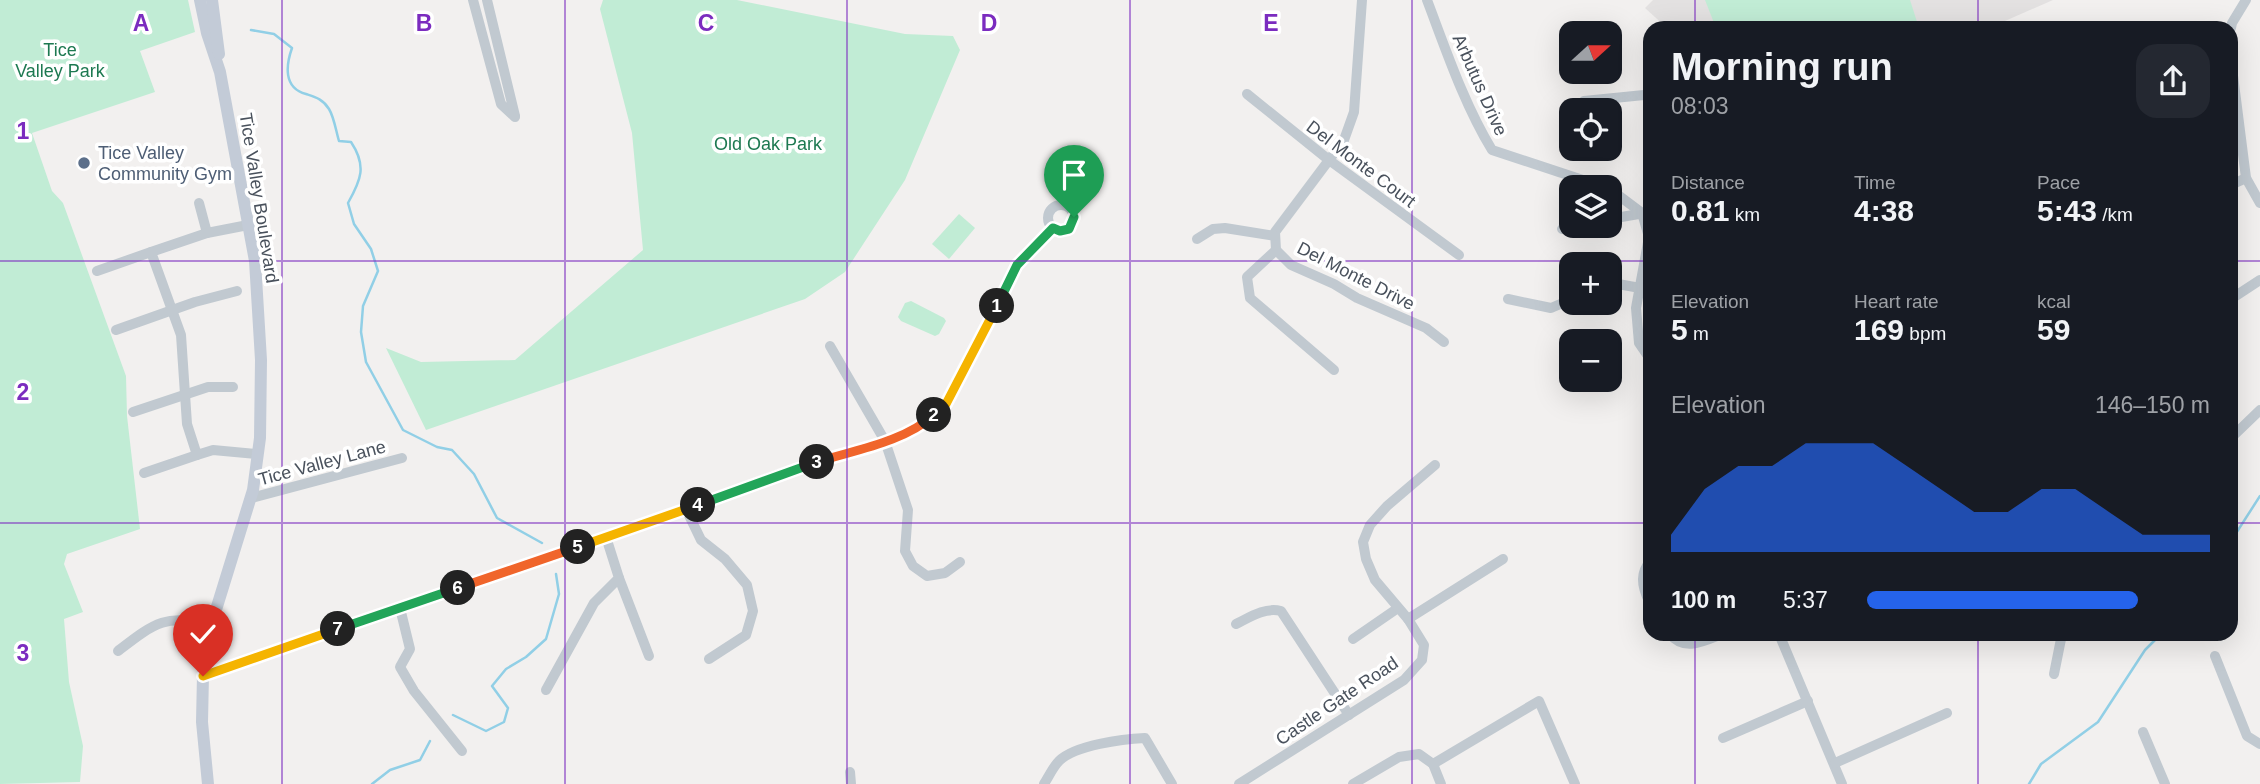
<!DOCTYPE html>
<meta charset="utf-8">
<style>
:root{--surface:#171b24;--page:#242831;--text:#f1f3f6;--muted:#9ea1a6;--accent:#2563eb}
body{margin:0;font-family:Arial,sans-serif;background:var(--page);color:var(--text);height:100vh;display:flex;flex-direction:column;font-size:26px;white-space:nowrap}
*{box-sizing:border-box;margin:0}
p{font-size:23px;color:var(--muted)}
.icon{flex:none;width:38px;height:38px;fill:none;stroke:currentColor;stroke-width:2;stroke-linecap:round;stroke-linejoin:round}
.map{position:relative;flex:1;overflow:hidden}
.details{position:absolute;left:1643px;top:21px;width:595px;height:620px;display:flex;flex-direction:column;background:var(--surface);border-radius:21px;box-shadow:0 7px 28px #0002}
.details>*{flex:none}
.needle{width:46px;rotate:69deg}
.buttons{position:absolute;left:1559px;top:21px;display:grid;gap:14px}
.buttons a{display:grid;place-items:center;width:63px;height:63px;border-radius:14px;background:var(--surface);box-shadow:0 7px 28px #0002;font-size:35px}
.pin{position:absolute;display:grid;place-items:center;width:60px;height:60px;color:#fff;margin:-72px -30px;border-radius:50% 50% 50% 0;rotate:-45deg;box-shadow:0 0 7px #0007}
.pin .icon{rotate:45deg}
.km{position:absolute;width:35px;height:35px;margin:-18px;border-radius:50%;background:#222;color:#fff;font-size:19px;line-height:35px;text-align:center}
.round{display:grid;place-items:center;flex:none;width:74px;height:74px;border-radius:21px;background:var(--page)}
.head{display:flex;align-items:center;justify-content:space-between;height:119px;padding:0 28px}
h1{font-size:38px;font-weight:700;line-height:52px}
.figures{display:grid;grid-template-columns:repeat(3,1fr);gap:10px;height:119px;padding:7px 28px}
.figures div{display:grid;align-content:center}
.figures b{font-size:30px;font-weight:700}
.figures small{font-size:19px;font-weight:400}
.figures p{font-size:19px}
.chart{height:196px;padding:14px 28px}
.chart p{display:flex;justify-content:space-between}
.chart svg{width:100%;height:126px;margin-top:7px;fill:var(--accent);opacity:.7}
ul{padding:0 28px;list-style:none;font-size:23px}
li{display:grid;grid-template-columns:112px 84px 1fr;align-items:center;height:52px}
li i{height:18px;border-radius:9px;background:var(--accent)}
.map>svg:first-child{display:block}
</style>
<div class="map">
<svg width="2260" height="784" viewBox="0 0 2260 784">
<rect width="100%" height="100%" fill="#f2f0ef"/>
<path fill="#e3e1e1" d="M1653,0H2053L1989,28H1667L1645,8Z"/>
<g fill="#c1ecd5">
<path d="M0,0H188L195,32L140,51L155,92L32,133L52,191L63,203L126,376L127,416L140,529L67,554L64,564L83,612L64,619L69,682L83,746L80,782L0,784Z"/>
<path d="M603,0H737L905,34L953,36L960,50L905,180L845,272L805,299L426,430L386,348L421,362L515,360L643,250L632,133L600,9Z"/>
<path d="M1705,0H1910L1919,28H1716Z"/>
<path d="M959,214L975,228L949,259L932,244Z"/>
<path d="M911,301L944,318L946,321L939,334L935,336L901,321L898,317L905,303Z"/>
</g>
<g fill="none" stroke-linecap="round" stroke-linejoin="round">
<g stroke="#91cfe6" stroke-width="2.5">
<path d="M251,30L274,34L292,48C286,65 283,88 306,94C315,97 323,99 329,109C334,117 336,131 339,141L351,142C367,166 361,180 348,203L354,224L371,249L378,271L363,306L361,332L366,362L403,430L437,447L452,450L474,474L497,518L542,543"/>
<path d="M2231,541L2260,496"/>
<path d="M453,715L486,731L504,722L508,708L492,686L506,669L526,657L546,639L559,594L556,574"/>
<path d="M372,784L390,770L420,760L430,741"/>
<path d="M2029,784L2041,764L2098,722L2145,650L2161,634"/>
</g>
<g stroke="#c1c9d0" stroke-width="10">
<path d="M473,0L501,104L515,117"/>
<path d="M487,0L515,116"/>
<path d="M1362,0L1354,112L1344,140L1275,232L1276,250L1291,265L1334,284L1357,298L1426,328L1444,342"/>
<path d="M1427,0C1446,50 1464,104 1492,150L1604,187"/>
<path d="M2231,28L2232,23L2246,0"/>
<path d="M2231,60L2246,178L2260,203"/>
<path d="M1247,94L1329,160L1459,255"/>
<path d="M1584,101L1644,95L1650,97"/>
<path d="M2231,185L2246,178"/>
<path d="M1610,189L1642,213L1649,237L1636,308L1639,343L1650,359"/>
<path d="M199,203L207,233"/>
<circle cx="1061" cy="218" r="13"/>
<path d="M1610,219L1650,212"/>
<path d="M248,225L207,233L151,252L181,335L187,424L197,455L213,450L257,454"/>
<path d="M1562,229L1579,226"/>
<path d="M1197,239L1213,229L1225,228L1275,236"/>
<path d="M1276,250L1247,277L1250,298L1334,370"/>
<path d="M97,271L151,252"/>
<path d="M1610,286L1618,284L1640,288"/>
<path d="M1508,299L1551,308L1572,299"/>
<path d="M2231,299L2260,280"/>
<path d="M116,330L195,302L237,291"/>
<path d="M830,346L885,441L908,510L905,551L913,566L927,576L945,573L960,562"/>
<path d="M133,412L208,387H233"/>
<path d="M2231,438L2260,410"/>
<path d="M144,473L197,455"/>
<path d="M251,498L402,458"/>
<path d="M686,509L701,540L725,559L747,585L753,611L746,635L709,659"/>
<path d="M1650,562C1639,574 1643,590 1650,603"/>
<path d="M619,578L649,656"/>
<path d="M400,608L410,649L400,667L414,691L462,751"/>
<path d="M1408,619L1503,559"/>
<path d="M1236,624C1250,617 1265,607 1281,611L1349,715"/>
<path d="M1670,634C1684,652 1704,641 1722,634"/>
<path d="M1779,634L1842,784"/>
<path d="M1353,639L1398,608"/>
<path d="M118,651C153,624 167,612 211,626"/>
<path d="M2215,656L2247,736L2260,744"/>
<path d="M2054,674L2062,634"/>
<path d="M203,675L686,509L776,475L885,441L923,425L946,404L1017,265L1053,228"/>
<path d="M546,690L594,603L619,578L606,537"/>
<path d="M2143,732L2165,784"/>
<path d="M1723,738L1808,701"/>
<path d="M1835,763L1947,713"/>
<path d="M1433,764L1441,784"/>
<path d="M850,772L851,784"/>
<path d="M1044,784C1049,776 1053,767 1059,761C1075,745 1123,739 1145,738L1172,784"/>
<path d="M1239,784L1404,680L1422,660L1424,645L1408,619L1375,580L1366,559L1363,542L1370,525L1387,506L1435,465"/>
<path d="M1353,784L1399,757L1419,754L1433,764L1539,701L1575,784"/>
</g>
<g stroke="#c3cbd7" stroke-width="12">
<path d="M200,0L207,33L220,72L255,261L261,360L260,438L253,490L211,626L203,675L202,722L208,784"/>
<path d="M212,0L219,54"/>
</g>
</g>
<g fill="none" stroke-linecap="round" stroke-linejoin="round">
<g stroke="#fff" stroke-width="14">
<path id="split-1" d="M997,306L1017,265L1053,228L1060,231L1069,229L1074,217"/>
</g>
<g stroke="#fff" stroke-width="14">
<path id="split-2" d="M934,415L946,404L997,306"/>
</g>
<g stroke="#fff" stroke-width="14">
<path id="split-3" d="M817,462C855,450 904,442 934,415"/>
</g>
<g stroke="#fff" stroke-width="14">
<path id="split-4" d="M698,505L817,462"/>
</g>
<g stroke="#fff" stroke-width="14">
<path id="split-5" d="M578,547L698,505"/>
</g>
<g stroke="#fff" stroke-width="14">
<path id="split-6" d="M458,588L578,547"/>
</g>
<g stroke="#fff" stroke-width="14">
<path id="split-7" d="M338,629L458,588"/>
</g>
<g stroke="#fff" stroke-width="14">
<path id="split-8" d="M203,676L338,629"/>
</g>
<use href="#split-1" stroke="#22a559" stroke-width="9"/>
<use href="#split-2" stroke="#f5b400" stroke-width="9"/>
<use href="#split-3" stroke="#f0652b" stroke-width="9"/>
<use href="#split-4" stroke="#22a559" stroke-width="9"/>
<use href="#split-5" stroke="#f5b400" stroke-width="9"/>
<use href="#split-6" stroke="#f0652b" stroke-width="9"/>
<use href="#split-7" stroke="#22a559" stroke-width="9"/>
<use href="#split-8" stroke="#f5b400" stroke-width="9"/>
</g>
<path fill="none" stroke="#7b2cbf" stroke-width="2" stroke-opacity="0.55" d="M282,0V784M565,0V784M847,0V784M1130,0V784M1412,0V784M1695,0V28M1978,0V28M0,261H1650M2231,261H2260M0,523H1650M2231,523H2260M1695,634V784M1978,634V784"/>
<circle fill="#5c6f8a" stroke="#fff" stroke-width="2.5" cx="84" cy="163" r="7"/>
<g text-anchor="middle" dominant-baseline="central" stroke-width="7" stroke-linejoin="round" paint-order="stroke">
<g font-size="18" fill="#1d7951" stroke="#fff">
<text x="60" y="50">Tice<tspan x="60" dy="21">Valley Park</tspan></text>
<text x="768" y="144">Old Oak Park</text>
</g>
<g font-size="18" fill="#49515c" stroke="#fff">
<text transform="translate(1480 85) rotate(66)">Arbutus Drive</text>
<text transform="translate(1361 164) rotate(37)">Del Monte Court</text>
<text transform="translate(259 198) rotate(81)">Tice Valley Boulevard</text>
<text transform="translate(1356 276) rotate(27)">Del Monte Drive</text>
<text transform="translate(322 463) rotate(-15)">Tice Valley Lane</text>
<text transform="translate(1337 701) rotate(-34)">Castle Gate Road</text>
</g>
<g font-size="18" fill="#4e5e75" stroke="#fff" text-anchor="start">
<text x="98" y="153">Tice Valley<tspan x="98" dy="21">Community Gym</tspan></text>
</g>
</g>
<g font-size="23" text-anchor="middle" font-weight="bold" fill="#7b2cbf" stroke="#fff" stroke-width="7" stroke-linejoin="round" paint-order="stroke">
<text x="141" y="31">A</text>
<text x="424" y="31">B</text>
<text x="706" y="31">C</text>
<text x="989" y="31">D</text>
<text x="1271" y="31">E</text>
<text x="23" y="139">1</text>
<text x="23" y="400">2</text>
<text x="23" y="661">3</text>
</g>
</svg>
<div class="buttons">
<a><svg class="needle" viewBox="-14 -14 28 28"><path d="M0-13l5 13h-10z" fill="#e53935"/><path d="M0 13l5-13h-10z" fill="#9ea1a6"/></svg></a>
<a><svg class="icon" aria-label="locate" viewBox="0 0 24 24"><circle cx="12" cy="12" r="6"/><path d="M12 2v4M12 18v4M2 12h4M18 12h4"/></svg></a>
<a><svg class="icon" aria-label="layers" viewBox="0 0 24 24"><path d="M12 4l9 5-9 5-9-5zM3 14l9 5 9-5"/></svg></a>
<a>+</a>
<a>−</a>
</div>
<div class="pin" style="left:1074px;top:217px;background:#1e9e55"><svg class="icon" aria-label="arrive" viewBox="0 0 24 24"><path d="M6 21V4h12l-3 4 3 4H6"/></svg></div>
<div class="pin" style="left:203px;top:676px;background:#d93025"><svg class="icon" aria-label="check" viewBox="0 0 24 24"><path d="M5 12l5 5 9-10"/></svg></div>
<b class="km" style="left:997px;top:306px">1</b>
<b class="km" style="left:934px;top:415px">2</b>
<b class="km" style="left:817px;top:462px">3</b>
<b class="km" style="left:698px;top:505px">4</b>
<b class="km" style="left:578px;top:547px">5</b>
<b class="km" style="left:458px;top:588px">6</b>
<b class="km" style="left:338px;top:629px">7</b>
<section class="details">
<div class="head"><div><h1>Morning run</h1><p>08:03</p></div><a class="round"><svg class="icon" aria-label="share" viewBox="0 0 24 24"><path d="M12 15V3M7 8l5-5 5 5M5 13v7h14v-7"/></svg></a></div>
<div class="figures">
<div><p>Distance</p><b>0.81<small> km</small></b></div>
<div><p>Time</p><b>4:38</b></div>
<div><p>Pace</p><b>5:43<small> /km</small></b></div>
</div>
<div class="figures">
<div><p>Elevation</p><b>5<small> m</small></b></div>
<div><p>Heart rate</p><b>169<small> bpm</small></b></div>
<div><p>kcal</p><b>59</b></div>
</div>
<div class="chart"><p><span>Elevation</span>146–150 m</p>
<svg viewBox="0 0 160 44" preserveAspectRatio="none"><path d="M0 44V38L10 22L20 14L30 14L40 6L50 6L60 6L70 14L80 22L90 30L100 30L110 22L120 22L130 30L140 38L150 38L160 38V44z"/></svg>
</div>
<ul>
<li><b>100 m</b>5:37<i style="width:79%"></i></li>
</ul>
</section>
</div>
